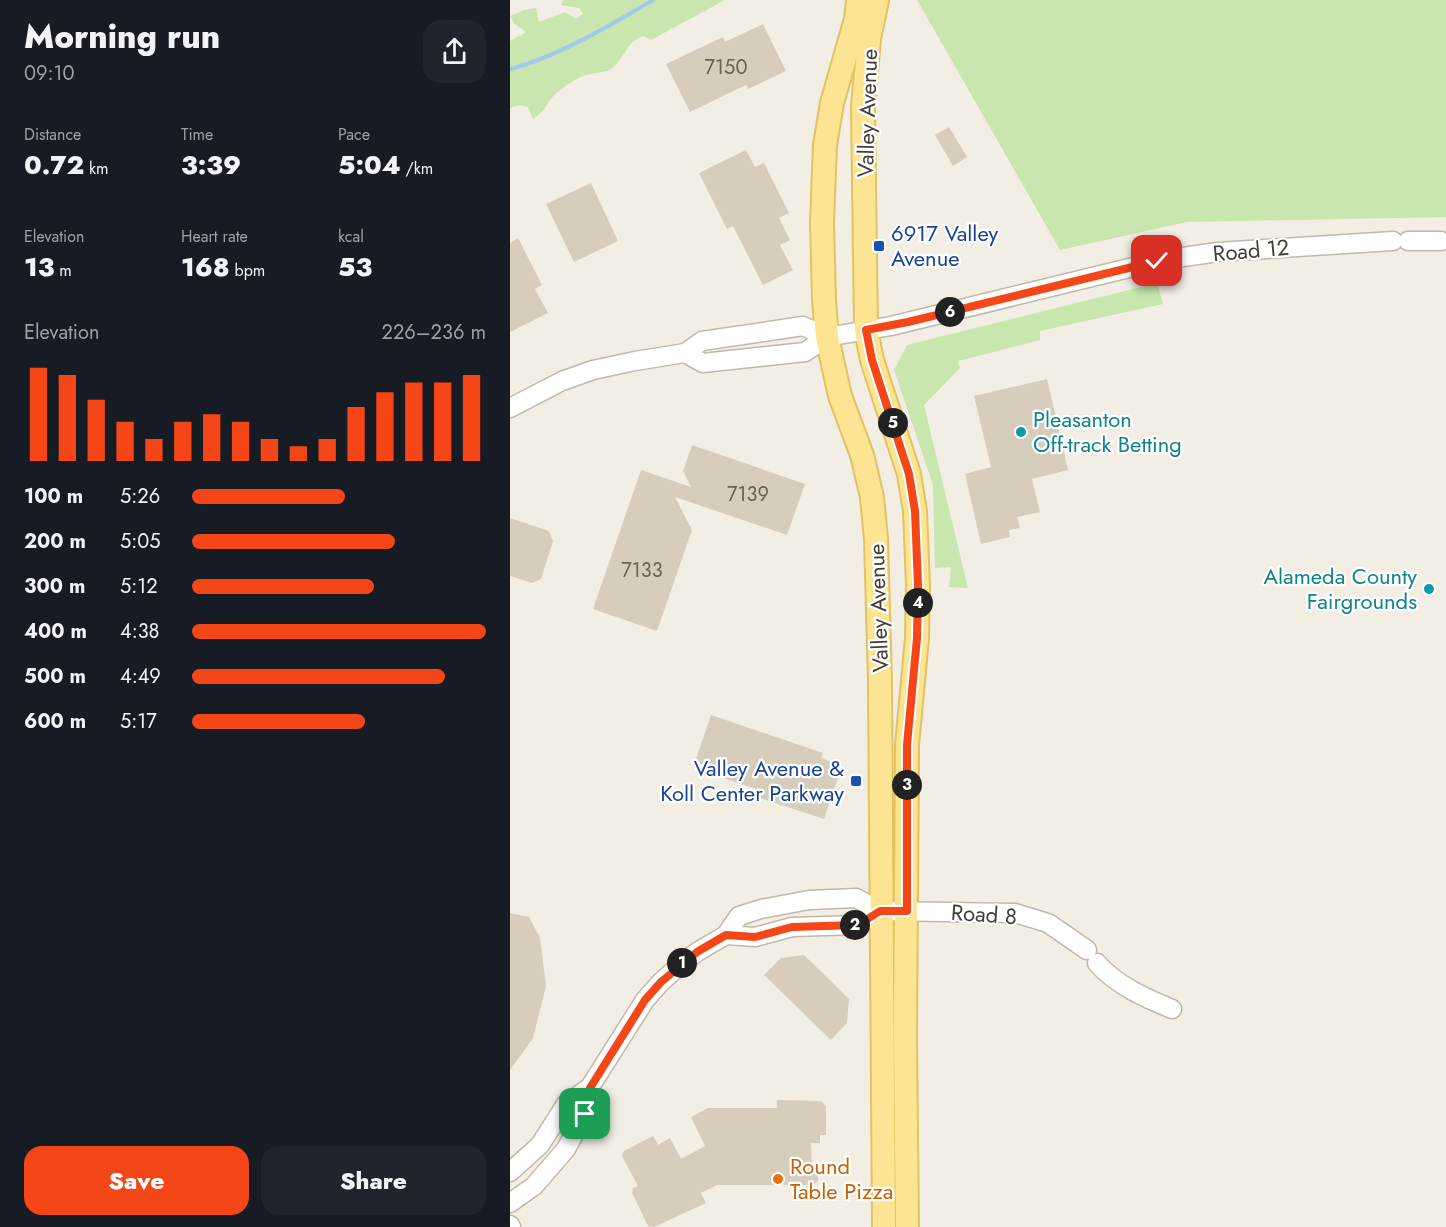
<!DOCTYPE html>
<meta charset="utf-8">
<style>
:root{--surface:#171b24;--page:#20242c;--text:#f1f3f6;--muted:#9ea1a6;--accent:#f54617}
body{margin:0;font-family:Jost,sans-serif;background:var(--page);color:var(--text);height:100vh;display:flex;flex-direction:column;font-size:22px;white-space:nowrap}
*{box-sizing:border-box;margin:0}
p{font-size:20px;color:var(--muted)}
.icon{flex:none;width:33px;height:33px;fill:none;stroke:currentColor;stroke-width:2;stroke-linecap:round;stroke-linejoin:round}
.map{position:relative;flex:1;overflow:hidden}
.details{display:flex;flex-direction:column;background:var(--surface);width:510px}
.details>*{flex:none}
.pin{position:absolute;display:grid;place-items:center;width:51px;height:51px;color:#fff;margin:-26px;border-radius:12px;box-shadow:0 3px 9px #0006}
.km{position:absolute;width:30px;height:30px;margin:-15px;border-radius:50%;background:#222;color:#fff;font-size:16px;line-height:30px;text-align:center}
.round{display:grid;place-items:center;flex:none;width:63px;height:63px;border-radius:18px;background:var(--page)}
.head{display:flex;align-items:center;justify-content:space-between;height:102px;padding:0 24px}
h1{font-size:33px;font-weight:800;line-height:45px}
.metrics{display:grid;grid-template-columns:repeat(3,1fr);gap:9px;height:102px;padding:6px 24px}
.metrics div{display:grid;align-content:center}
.metrics b{font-size:26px;font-weight:800}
.metrics small{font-size:16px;font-weight:400}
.metrics p{font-size:16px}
.chart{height:168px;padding:12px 24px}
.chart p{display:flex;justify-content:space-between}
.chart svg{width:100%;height:108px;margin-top:6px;stroke:var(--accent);stroke-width:6}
.action{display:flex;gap:12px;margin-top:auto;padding:12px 24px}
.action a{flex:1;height:69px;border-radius:18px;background:var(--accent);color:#fff;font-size:24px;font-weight:800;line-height:69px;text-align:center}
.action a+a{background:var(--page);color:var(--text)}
ul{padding:0 24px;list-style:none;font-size:20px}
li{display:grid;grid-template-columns:96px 72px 1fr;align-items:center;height:45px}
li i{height:15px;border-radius:8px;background:var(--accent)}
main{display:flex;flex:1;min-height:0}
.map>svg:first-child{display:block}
</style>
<main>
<section class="details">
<div class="head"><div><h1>Morning run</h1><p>09:10</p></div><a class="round"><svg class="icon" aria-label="share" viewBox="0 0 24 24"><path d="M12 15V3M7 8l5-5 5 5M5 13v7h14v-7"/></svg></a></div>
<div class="metrics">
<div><p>Distance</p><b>0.72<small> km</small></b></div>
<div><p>Time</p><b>3:39</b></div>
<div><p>Pace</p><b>5:04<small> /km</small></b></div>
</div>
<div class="metrics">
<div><p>Elevation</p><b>13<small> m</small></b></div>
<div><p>Heart rate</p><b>168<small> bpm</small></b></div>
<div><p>kcal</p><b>53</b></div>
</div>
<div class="chart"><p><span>Elevation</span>226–236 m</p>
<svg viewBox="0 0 160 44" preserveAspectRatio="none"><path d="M5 44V6M15 44V9M25 44V19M35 44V28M45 44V35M55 44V28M65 44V25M75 44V28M85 44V35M95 44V38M105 44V35M115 44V22M125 44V16M135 44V12M145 44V12M155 44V9"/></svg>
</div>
<ul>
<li><b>100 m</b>5:26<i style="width:52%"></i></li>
<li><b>200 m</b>5:05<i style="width:69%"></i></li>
<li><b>300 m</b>5:12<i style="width:62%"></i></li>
<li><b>400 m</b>4:38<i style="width:100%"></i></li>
<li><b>500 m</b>4:49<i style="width:86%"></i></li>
<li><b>600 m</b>5:17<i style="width:59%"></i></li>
</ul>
<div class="action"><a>Save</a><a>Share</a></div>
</section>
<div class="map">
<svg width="936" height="1227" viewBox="0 0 936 1227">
<rect width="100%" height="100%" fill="#f2eee4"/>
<g fill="#c8e6ad">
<path d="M53,0H215L141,40L133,36C116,42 115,58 102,68C95,74 77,72 67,79C58,84 47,91 41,99C33,109 35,111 23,119L18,107L9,105L0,108V41L16,32L4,23L0,16L14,10L26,8L29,22L55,12L66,19L73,14L69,8L51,5Z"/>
<path d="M407,0H936V217L677,222L550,250Z"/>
<path d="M647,283L653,304L530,331V340L448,361L450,368L414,405L458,588L439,587L441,567L425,568L423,485L384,370L397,345Z"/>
</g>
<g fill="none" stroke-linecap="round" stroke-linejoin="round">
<path stroke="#a0c9ee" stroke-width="4" d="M0,69C45,58 103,24 143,0"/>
</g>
<g fill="#d6cdbd">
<path d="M253,24L276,71L238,89L236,85L180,112L156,64L213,37L215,42Z"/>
<path d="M439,127L457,157L443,166L425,135Z"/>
<path d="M236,150L245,167L254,163L279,213L269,218L280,240L270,245L283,270L253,285L223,226L217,229L189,173Z"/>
<path d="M81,183L108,241L64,262L36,204Z"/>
<path d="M8,238L32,285L25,289L38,313L0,332V243Z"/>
<path d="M537,379L558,470L522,479L530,512L507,517L510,528L499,530L500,537L471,544L455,474L481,467L464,396Z"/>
<path d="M182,445L295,484L277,535L165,497L182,530L147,631L83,609L131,470L181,487L173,471Z"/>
<path d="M0,518L39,531L43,541L31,579L22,583L0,576Z"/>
<path d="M201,715L313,753L311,758L322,762L320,768L330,772L314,819L250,798L252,791L204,775L206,769L185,762Z"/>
<path d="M0,913L19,917L30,938L36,986L23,1038L0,1070Z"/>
<path d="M294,955L339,999L337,1023L321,1040L254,975L271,958Z"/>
<path d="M267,1100L311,1101L316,1106V1135H310V1143H301L302,1165H307L308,1181L303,1185H207L191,1193L196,1203L144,1227L138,1226L122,1193L123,1188L128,1186L112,1156L114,1151L143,1136L148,1145L160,1138L171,1159L195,1146L181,1117L198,1108H267Z"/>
</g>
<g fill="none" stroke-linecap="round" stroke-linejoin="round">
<g stroke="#c0b9aa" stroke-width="21">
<g id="minor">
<path d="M898,241H931"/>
<path d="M175,353L193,363L295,352L317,337L381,326L652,260L708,252L883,241"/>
<path d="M0,408L52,381L83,370L125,361L175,353L192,341L293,326L317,337"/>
<path d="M216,935L245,937L282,927L348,925L370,911"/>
<path d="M587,963C606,985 635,998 662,1009"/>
<path d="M0,1172L30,1145L56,1104L80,1087"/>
<path d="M0,1203L24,1186L56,1149L75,1114L80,1087L135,1000L151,982L170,965L187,952L216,935L229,916L251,909L299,900L346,898L370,911L505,913L538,923L577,950"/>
<path d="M0,1225L1,1227"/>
</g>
</g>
<g stroke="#e1c363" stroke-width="26">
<g id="major">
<path d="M348,0L346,19L322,103L315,145L312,223L314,300L317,337L330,396L352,455L362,497L366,539L370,682L374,1227"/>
<path d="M367,0L359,39L353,106L356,330L362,360L399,474L405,511L408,585L407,638L397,745L395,1038L397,1227"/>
</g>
</g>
<use href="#minor" stroke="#fff" stroke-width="18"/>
<use href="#major" stroke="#fce492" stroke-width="22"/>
</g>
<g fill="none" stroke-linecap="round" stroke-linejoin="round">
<g stroke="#fff" stroke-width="12">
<path id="route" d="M75,1114L80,1088L135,1000L151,982L187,952L216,935L245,937L282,927L348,925L370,911H397V745L407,638L408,585L405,511L399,474L362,360L356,330L398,322L647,261"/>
</g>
<use href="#route" stroke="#f54617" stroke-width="8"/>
</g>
<g fill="#1a4fb4" stroke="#fff" stroke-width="2">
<rect x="363" y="240" width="12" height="12" rx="3"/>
<rect x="340" y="775" width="12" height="12" rx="3"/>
</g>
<g fill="#0f9aa8" stroke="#fff" stroke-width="2">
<circle cx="511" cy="432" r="6"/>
<circle cx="919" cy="589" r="6"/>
</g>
<circle fill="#e8710a" stroke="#fff" stroke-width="2" cx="268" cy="1179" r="6"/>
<g text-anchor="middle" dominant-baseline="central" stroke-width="4.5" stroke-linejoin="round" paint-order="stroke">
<g font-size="20" fill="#686256">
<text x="216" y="67">7150</text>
<text x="238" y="494">7139</text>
<text x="132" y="570">7133</text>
</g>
<g font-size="22" fill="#433e34" stroke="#fff">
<text transform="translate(357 113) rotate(-88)">Valley Avenue</text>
<text transform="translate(741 250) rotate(-5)">Road 12</text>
<text transform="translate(368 608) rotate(-92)">Valley Avenue</text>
<text transform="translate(474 914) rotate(4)">Road 8</text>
</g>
<g font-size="22" fill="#164399" stroke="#fff" text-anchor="start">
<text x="381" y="233">6917 Valley<tspan x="381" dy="25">Avenue</tspan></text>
<text x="334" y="768" text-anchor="end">Valley Avenue &amp;<tspan x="334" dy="25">Koll Center Parkway</tspan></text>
</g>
<g font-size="22" fill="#0d838f" stroke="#fff" text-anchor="start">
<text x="523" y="419">Pleasanton<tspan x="523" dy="25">Off-track Betting</tspan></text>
<text x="907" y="576" text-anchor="end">Alameda County<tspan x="907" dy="25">Fairgrounds</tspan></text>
</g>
<g font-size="22" fill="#c56008" stroke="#fff" text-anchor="start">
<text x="280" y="1166">Round<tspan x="280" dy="25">Table Pizza</tspan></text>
</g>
</g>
</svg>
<div class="pin" style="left:75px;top:1114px;background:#1e9e55"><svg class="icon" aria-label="arrive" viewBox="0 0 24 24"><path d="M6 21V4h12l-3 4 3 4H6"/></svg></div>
<div class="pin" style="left:647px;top:261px;background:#d93025"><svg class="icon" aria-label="check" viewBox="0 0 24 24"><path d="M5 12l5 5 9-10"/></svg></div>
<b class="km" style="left:172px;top:963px">1</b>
<b class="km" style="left:345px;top:925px">2</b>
<b class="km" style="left:397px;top:785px">3</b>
<b class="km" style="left:408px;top:603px">4</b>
<b class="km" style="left:383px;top:423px">5</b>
<b class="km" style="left:440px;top:312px">6</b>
</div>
</main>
